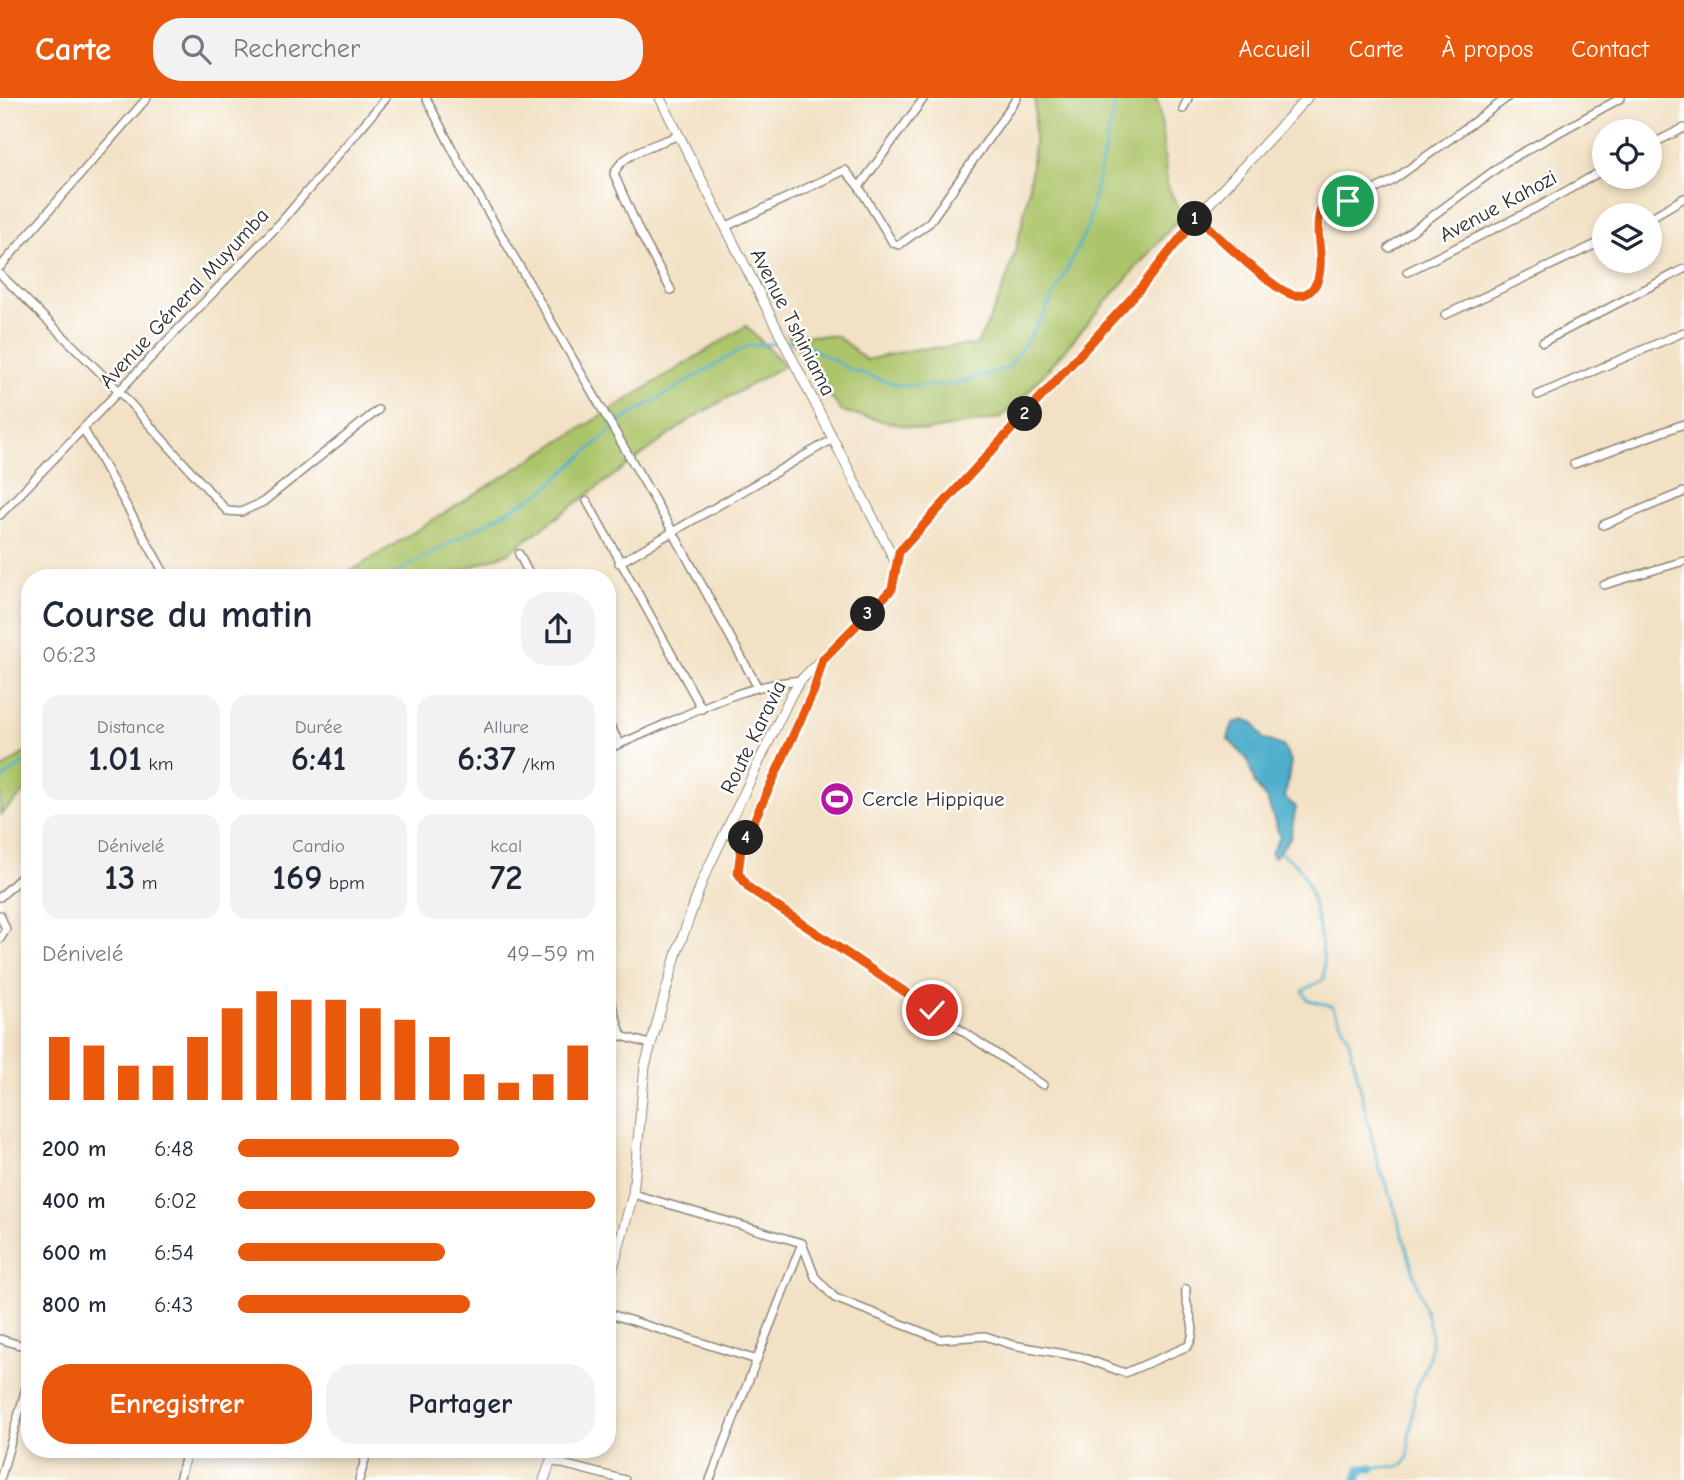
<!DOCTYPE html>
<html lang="fr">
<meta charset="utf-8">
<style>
:root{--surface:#fff;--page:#f2f2f3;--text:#1f2937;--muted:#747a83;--accent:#ea580c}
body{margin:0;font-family:"Comic Neue",sans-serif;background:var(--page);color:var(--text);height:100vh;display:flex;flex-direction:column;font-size:26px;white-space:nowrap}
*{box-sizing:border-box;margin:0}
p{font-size:23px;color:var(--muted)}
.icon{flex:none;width:38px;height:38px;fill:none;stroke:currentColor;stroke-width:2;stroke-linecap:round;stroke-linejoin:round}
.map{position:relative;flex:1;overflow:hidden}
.sheet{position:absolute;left:21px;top:471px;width:595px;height:889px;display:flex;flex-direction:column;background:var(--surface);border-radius:28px;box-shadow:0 4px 10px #0003}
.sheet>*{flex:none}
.tools{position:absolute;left:1592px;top:21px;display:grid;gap:14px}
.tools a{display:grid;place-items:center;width:70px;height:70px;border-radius:50%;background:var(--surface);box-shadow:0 4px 10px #0003;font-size:35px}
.pin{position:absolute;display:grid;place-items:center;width:60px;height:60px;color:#fff;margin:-30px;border:4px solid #fff;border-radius:50%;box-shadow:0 2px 7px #0007}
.km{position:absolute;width:35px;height:35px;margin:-18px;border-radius:50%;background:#222;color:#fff;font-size:19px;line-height:35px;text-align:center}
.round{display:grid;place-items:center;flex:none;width:74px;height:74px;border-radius:28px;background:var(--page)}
.summary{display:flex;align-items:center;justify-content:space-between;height:119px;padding:0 21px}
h1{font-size:38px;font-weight:700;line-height:52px}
.stats{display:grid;grid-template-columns:repeat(3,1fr);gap:10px;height:119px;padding:7px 21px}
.stats div{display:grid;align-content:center;border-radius:18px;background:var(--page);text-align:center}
.stats b{font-size:35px;font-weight:700}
.stats small{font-size:19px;font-weight:400}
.stats p{font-size:19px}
.chart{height:196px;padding:14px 21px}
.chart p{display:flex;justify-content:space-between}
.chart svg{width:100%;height:126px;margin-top:7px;stroke:var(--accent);stroke-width:6}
.cta{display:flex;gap:14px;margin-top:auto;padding:14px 21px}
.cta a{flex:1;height:80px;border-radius:28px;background:var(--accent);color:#fff;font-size:28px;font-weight:700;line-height:80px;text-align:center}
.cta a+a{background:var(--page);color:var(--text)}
ul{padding:0 21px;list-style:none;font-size:23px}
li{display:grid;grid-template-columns:112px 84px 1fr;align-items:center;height:52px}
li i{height:18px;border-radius:9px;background:var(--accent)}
header{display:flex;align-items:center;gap:42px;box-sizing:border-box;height:98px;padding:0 35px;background:var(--accent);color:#fff}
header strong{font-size:33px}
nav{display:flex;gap:38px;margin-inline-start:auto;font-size:24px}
.search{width:490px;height:63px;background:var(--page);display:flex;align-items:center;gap:18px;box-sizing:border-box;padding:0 24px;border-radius:28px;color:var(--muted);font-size:26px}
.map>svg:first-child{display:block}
</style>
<header>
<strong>Carte</strong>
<div class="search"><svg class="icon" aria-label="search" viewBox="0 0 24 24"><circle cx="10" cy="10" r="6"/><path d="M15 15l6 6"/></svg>Rechercher</div>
<nav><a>Accueil</a><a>Carte</a><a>À propos</a><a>Contact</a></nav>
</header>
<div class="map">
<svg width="1684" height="1382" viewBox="0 0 1684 1382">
<rect width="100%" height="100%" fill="#fff"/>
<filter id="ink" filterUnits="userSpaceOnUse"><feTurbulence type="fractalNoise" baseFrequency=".0143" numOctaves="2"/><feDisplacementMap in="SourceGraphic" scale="14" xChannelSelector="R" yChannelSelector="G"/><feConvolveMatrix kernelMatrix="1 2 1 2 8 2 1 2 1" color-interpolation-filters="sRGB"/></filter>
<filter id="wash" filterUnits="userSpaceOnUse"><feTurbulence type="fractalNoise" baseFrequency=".00686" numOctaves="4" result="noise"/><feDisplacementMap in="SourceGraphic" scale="28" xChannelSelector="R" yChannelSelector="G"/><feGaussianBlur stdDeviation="1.57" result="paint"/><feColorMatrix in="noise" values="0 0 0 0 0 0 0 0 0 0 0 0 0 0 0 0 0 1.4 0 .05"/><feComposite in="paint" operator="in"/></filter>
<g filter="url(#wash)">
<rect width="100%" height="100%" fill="#f2e1c4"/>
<g fill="#acc469" stroke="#6c784a" stroke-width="2">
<path d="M1035,0H1156L1160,10L1167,87L1182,117L1028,294L1000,320L926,333L841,313L788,237L837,238L866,262L916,251L976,247C1017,178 1037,80 1035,0Z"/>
<path d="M746,228L785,267L691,321L508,455L444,479L340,480Z"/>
<path d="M30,651V689L0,717V672Z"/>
</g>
<path fill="#4dafcc" stroke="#3c6d7c" stroke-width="2" d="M1245,622L1254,625L1263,641L1283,648L1291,663L1285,700L1296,709L1290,740L1274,760L1271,755L1280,739L1268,704L1255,686L1248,662L1228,641L1233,625Z"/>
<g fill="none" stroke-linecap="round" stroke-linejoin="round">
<g stroke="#4dafcc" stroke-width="2.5">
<path d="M387,480L542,394L624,321L747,248L799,243L851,272L900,288L950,287L1008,270L1043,219L1087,131L1116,0"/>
<path d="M0,683L30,660"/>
<path d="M1280,755C1286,759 1293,763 1298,768C1314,789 1325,855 1324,881L1303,893L1308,902L1332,908L1348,938L1379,1069L1391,1098L1431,1233C1432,1255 1428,1267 1418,1285C1412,1297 1414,1319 1410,1333C1406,1345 1414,1360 1401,1368L1372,1370"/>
</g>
<path stroke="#4dafcc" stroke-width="9" d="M1357,1382L1361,1370H1372"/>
</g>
</g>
<g filter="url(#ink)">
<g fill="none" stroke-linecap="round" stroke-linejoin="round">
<g stroke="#8e8678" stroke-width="10">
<g id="minor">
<path d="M426,0L458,62L673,434L757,588"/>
<path d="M1183,11L1188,0"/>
<path d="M1650,47L1684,30"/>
<path d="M859,89L924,0"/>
<path d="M1197,119L1276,188L1292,197L1310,195L1318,182L1321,111L1360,99L1392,83L1507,0"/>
<path d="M1650,120L1684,100"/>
<path d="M725,129L845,72L859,89L893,145L899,147L929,125L1017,0"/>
<path d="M1389,150L1507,63L1621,0"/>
<path d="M0,169L147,0"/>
<path d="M1407,174L1536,110L1605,71"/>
<path d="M0,176L120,294L227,413L241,414L263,404L378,312"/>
<path d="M671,192L640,135L614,76C622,54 659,46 679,37"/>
<path d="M1445,217L1605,142"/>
<path d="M1543,244L1684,171"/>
<path d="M1538,297L1684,234"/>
<path d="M84,332L167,480"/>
<path d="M1574,366L1684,326"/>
<path d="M587,403L702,611"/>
<path d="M0,417L282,123L386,0"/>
<path d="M1603,427L1684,394"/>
<path d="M519,456L531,480"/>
<path d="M619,465L833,341"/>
<path d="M1604,487L1684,463"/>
<path d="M823,561L814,592L741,751C736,766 735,779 749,790L1043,987"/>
<path d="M607,622L620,646"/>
<path d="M607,651C671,627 733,587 801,582"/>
<path d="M0,799L30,771"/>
<path d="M0,817L6,831L0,841"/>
<path d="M607,892L622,938"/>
<path d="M607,934L650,946"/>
<path d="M633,1096L802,1145L815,1179L835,1200L940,1241L985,1238L1013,1247L1081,1259L1125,1275L1188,1248C1201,1227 1183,1212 1186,1191"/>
<path d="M607,1215L757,1262"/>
<path d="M0,1241L30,1250"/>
<path d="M551,1363L625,1382"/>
<path d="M0,1382L30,1276"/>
<path d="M179,1382L188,1351"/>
<path d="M359,1382L368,1351"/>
<path d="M710,1382L802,1145"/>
</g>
</g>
<g stroke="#8e8678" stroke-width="11">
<g id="tertiary">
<path d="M660,0L895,463"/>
<path d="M607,1192L633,1096L645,968L676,857L703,781L792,595L801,582L892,491L899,454L1139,192L1197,119L1307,0"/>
<path d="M544,1382L555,1351"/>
</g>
</g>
<use href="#minor" stroke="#fff" stroke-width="7"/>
<use href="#tertiary" stroke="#fff" stroke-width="9"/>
</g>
</g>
<g fill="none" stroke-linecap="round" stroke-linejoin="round" filter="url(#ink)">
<g stroke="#fff" stroke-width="14">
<path id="route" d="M932,912L749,790L738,775L741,751L814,592L823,561L892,491L899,454L1139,192L1197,119C1215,135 1274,194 1294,197C1306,199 1314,192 1318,181C1325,159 1313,133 1321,111L1348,103"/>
</g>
<use href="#route" stroke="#ea580c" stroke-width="9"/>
</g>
<defs>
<g id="stadium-disc" transform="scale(1.75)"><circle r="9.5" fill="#b5179e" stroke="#fff"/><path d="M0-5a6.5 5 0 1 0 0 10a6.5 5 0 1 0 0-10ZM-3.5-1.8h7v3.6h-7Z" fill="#fff"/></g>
</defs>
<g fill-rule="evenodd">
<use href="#stadium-disc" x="837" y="701"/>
</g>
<g text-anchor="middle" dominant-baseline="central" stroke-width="5" stroke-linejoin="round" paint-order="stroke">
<g font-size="21" fill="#2b2b2b" stroke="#fff">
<text transform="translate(1498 108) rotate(-28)">Avenue Kahozi</text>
<text transform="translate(184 200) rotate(-47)">Avenue Géneral Muyumba</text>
<text transform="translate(793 224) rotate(63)">Avenue Tshiniama</text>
<text transform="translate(753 639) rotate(-64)">Route Karavia</text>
</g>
<g font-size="21" fill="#2b2b2b" stroke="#fff" text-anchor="start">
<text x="862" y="701">Cercle Hippique</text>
</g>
</g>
</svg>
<div class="tools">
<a><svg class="icon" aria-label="locate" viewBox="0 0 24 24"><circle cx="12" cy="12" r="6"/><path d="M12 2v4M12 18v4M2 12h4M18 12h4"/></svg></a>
<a><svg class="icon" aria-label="layers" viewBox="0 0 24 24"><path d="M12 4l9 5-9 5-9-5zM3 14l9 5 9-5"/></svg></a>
</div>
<div class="pin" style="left:1348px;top:103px;background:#1e9e55"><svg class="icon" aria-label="arrive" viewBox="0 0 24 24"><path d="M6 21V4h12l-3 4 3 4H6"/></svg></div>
<div class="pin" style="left:932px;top:912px;background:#d93025"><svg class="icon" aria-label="check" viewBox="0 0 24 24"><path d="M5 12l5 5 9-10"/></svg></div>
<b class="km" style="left:1195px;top:121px">1</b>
<b class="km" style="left:1025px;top:316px">2</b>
<b class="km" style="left:868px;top:516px">3</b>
<b class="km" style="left:746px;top:740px">4</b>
<section class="sheet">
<div class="summary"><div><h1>Course du matin</h1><p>06:23</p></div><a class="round"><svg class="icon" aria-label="share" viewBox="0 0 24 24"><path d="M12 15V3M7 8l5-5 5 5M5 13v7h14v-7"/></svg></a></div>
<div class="stats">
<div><p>Distance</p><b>1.01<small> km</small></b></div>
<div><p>Durée</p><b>6:41</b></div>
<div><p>Allure</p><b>6:37<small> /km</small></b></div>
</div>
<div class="stats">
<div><p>Dénivelé</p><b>13<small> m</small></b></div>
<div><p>Cardio</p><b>169<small> bpm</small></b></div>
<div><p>kcal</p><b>72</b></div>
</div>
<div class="chart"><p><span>Dénivelé</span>49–59 m</p>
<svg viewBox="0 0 160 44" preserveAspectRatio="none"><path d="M5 44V22M15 44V25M25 44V32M35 44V32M45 44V22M55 44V12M65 44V6M75 44V9M85 44V9M95 44V12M105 44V16M115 44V22M125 44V35M135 44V38M145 44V35M155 44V25"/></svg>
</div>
<ul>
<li><b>200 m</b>6:48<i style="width:62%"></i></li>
<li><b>400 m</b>6:02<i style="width:100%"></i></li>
<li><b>600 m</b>6:54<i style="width:58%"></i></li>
<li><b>800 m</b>6:43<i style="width:65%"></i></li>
</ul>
<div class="cta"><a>Enregistrer</a><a>Partager</a></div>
</section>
</div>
